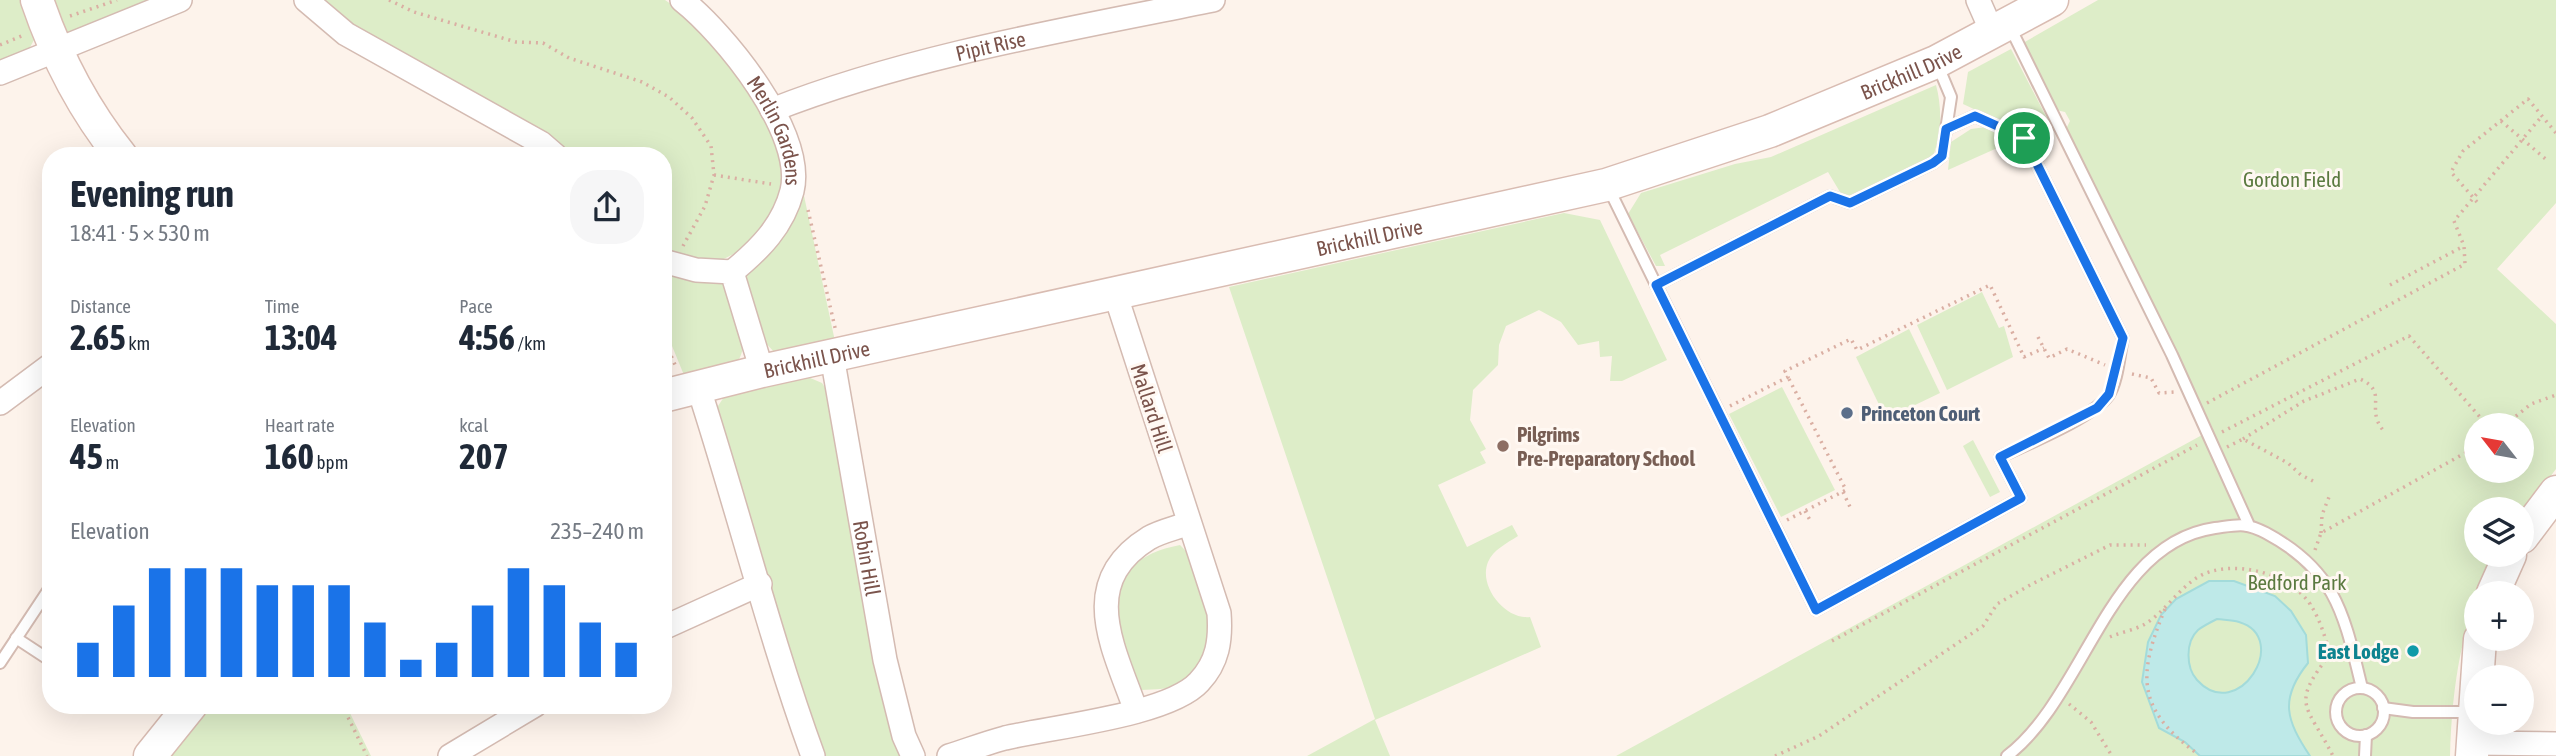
<!DOCTYPE html>
<meta charset="utf-8">
<style>
:root{--surface:#fff;--page:#f6f6f7;--text:#1f2937;--muted:#747a83;--accent:#1a73e8}
body{margin:0;font-family:"Asap Condensed",sans-serif;background:var(--page);color:var(--text);height:100vh;display:flex;flex-direction:column;font-size:26px;white-space:nowrap}
*{box-sizing:border-box;margin:0}
p{font-size:23px;color:var(--muted)}
.icon{flex:none;width:38px;height:38px;fill:none;stroke:currentColor;stroke-width:2;stroke-linecap:round;stroke-linejoin:round}
.map{position:relative;flex:1;overflow:hidden}
.side{position:absolute;left:42px;top:147px;width:630px;height:567px;display:flex;flex-direction:column;background:var(--surface);border-radius:28px;box-shadow:0 7px 28px #0002}
.side>*{flex:none}
.needle{width:46px;rotate:301deg}
.controls{position:absolute;left:2464px;top:413px;display:grid;gap:14px}
.controls a{display:grid;place-items:center;width:70px;height:70px;border-radius:50%;background:var(--surface);box-shadow:0 7px 28px #0002;font-size:35px}
.pin{position:absolute;display:grid;place-items:center;width:60px;height:60px;color:#fff;margin:-30px;border:4px solid #fff;border-radius:50%;box-shadow:0 2px 7px #0007}
.round{display:grid;place-items:center;flex:none;width:74px;height:74px;border-radius:28px;background:var(--page)}
.head{display:flex;align-items:center;justify-content:space-between;height:119px;padding:0 28px}
h1{font-size:38px;font-weight:700;line-height:52px}
.stats{display:grid;grid-template-columns:repeat(3,1fr);gap:10px;height:119px;padding:7px 28px}
.stats div{display:grid;align-content:center}
.stats b{font-size:35px;font-weight:700}
.stats small{font-size:19px;font-weight:400}
.stats p{font-size:19px}
.chart{height:196px;padding:14px 28px}
.chart p{display:flex;justify-content:space-between}
.chart svg{width:100%;height:126px;margin-top:7px;stroke:var(--accent);stroke-width:6}
.map>svg:first-child{display:block}
</style>
<div class="map">
<svg width="2556" height="756" viewBox="0 0 2556 756">
<rect width="100%" height="100%" fill="#fdf3eb"/>
<g fill="#ddedc8" fill-rule="evenodd">
<path d="M0,0H22L35,38L28,51L0,64Z"/>
<path d="M51,0H166L73,36L66,32Z"/>
<path d="M318,0H665C710,30 783,122 785,177C785,200 772,223 755,237C718,270 709,264 663,255V156H566L382,48Z"/>
<path d="M2098,0H2556V203L2497,269L2556,324V469L2522,514V509H2476V555H2495C2462,618 2452,685 2450,756H1616L2213,429L2066,129L2070,121L2065,112L2056,110L2023,43ZM2476,425H2522V471H2476Z"/>
<path d="M2011,49L2049,122L2023,132L1963,104L1968,72Z"/>
<path d="M1936,85C1942,107 1942,135 1933,156L1855,195L1843,197L1828,172L1660,255L1665,266H1656L1628,214L1641,193L1735,164L1771,157Z"/>
<path d="M1986,127L2013,141L1948,170L1951,142L1971,129Z"/>
<path d="M800,177L836,346L775,353L761,338L746,278L747,269Z"/>
<path d="M1564,213L1600,220L1667,360L1622,381H1610L1612,356L1600,357L1599,341L1578,345L1561,322L1539,310L1506,326L1499,345L1498,365L1473,390L1470,420L1486,449L1480,452L1486,463L1438,485L1467,547L1512,525L1518,536C1507,543 1493,550 1488,562C1478,586 1505,620 1530,617L1541,647L1375,720L1390,756H1307L1375,719L1229,287Z"/>
<path d="M663,270L728,284C735,308 758,352 729,369C717,376 699,377 686,380L663,324Z"/>
<path d="M1982,292L1999,328L2004,326L2013,357L1947,390L1917,325Z"/>
<path d="M1909,329L1940,393L1886,419L1856,357Z"/>
<path d="M801,374L822,383L828,392L900,756H819L716,409L728,391Z"/>
<path d="M1782,387L1835,490L1781,517L1729,414Z"/>
<path d="M1973,440L2000,492L1990,497L1963,446Z"/>
<path d="M1180,545C1212,576 1233,657 1183,683C1170,690 1155,689 1141,690C1104,630 1095,561 1180,545Z"/>
<path d="M217,705H346L371,756H164L180,734Z"/>
</g>
<path fill="#bee9e8" stroke="#a3dbda" stroke-width="2" fill-rule="evenodd" d="M2209,581H2234L2275,596L2291,611L2306,635L2308,663C2279,699 2286,720 2310,756H2200L2185,742L2159,728L2142,682L2148,642L2161,615L2176,599ZM2217,619C2224,620 2232,620 2239,622C2292,638 2238,725 2197,680C2186,668 2185,642 2198,630C2203,626 2211,622 2217,619Z"/>
<g fill="none" stroke-linecap="round" stroke-linejoin="round">
<g stroke="#d4bbb2" stroke-width="14">
<g id="lane">
<path d="M2009,25L2172,355L2248,523"/>
<path d="M1608,187L1816,610L2021,498L2000,457C2027,444 2092,418 2108,396C2118,381 2119,356 2123,338L2024,138L1975,116L1946,129"/>
<path d="M1656,285L1830,196L1850,203L1933,163L1942,156L1951,97L1938,66"/>
<path d="M16,638L48,659L51,655"/>
<path d="M0,663L51,586"/>
<circle cx="2360" cy="712" r="24"/>
<path d="M2383,708L2413,712H2473"/>
<path d="M2007,756C2086,696 2108,543 2215,528C2238,525 2245,522 2266,533C2337,571 2344,615 2362,688"/>
<path d="M2365,756L2366,735"/>
</g>
</g>
<g stroke="#d4bbb2" stroke-width="26">
<g id="street">
<path d="M306,0L346,34L541,143L556,156"/>
<path id="s1" d="M682,0C724,33 806,133 792,191C783,226 760,249 732,272"/>
<path d="M1978,0L1993,34"/>
<path d="M0,73L180,0"/>
<path id="s2" d="M772,110C909,56 1069,29 1213,0"/>
<path d="M663,261L696,270L732,272L762,371"/>
<path id="s3" d="M832,356L885,660L904,736L913,756"/>
<path d="M698,386C738,509 769,635 813,756"/>
<path d="M0,403L51,365"/>
<path d="M663,628L760,584"/>
<path d="M1136,711C1114,648 1076,583 1149,538C1161,531 1177,528 1189,523"/>
<path d="M2472,743L2556,744"/>
<path d="M450,756L535,705"/>
<path d="M949,756C968,750 986,743 1005,738C1051,727 1169,715 1199,682C1218,662 1221,640 1219,613L1115,293"/>
</g>
</g>
<g stroke="#d9bcb2" stroke-width="35">
<g id="secondary">
<path d="M37,0C56,56 84,110 121,156"/>
<path id="s4" d="M663,396L762,371L1606,185L1770,131L1936,62L2052,0"/>
<path d="M2522,537L2556,492"/>
<path d="M2493,593L2510,555"/>
<path d="M150,756L191,705"/>
<path d="M2472,756L2480,639"/>
</g>
</g>
<g stroke="#daafa3" stroke-width="3.5" stroke-dasharray="2 5" stroke-linecap="butt">
<path d="M389,0L414,12L516,42L543,43L569,58L642,82L669,97L692,118L711,146L714,175L705,206L683,246"/>
<path d="M70,16L117,0"/>
<path d="M0,45L24,35"/>
<path d="M2501,121L2548,161"/>
<path d="M714,175L771,184"/>
<path d="M2477,202L2451,172L2463,151L2528,99L2556,133"/>
<path d="M808,210L836,332"/>
<path d="M2390,285L2464,246"/>
<path d="M663,293L667,281"/>
<path d="M663,337L676,367"/>
<path d="M2038,337L2049,358L2067,349L2105,365"/>
<path d="M2132,374L2151,378L2159,393L2175,392"/>
<path d="M2207,403L2465,264L2464,246L2454,221L2542,116"/>
<path d="M1730,406L1788,377L1785,371L1851,339L1857,350L1990,285L2024,357L2044,348"/>
<path d="M2505,425L2531,404L2556,395"/>
<path d="M2222,432L2409,336L2487,425"/>
<path d="M2243,439L2304,401L2360,379C2389,392 2365,408 2383,430"/>
<path d="M2227,447L2243,439L2288,463L2301,475L2315,482"/>
<path d="M1843,492L1851,509"/>
<path d="M1805,511L1811,522"/>
<path d="M1787,520L1846,490L1788,377"/>
<path d="M2321,533L2322,515L2329,497"/>
<path d="M2315,550L2321,533L2476,447"/>
<path d="M2165,609C2138,674 2136,708 2195,752L2197,756"/>
<path d="M2110,637C2121,632 2135,630 2145,624C2165,612 2178,589 2198,577C2230,558 2289,572 2310,604C2320,619 2325,637 2330,654C2290,706 2306,703 2333,756"/>
<path d="M1832,641L2197,445"/>
<path d="M2069,704L2091,722L2112,756"/>
<path d="M342,705L367,756"/>
<path d="M1775,756L1819,736L1983,626L1997,604L2032,584L2110,545H2146"/>
</g>
<use href="#lane" stroke="#fff" stroke-width="10"/>
<use href="#street" stroke="#fff" stroke-width="23"/>
<use href="#secondary" stroke="#fff" stroke-width="32"/>
</g>
<g fill="none" stroke-linecap="round" stroke-linejoin="round">
<g stroke="#fff" stroke-width="14">
<path id="route" d="M1975,116L2024,138L2123,338L2109,394L2097,408L2000,457L2021,498L1816,610L1656,285L1830,196L1850,203L1933,163L1942,156L1946,129Z"/>
</g>
<use href="#route" stroke="#1a73e8" stroke-width="9"/>
</g>
<circle fill="#5c6f8a" stroke="#fff8f2" stroke-width="2.5" cx="1847" cy="413" r="7"/>
<circle fill="#8d6e63" stroke="#fff8f2" stroke-width="2.5" cx="1503" cy="446" r="7"/>
<circle fill="#0f9aa8" stroke="#fff8f2" stroke-width="2.5" cx="2413" cy="651" r="7"/>
<g text-anchor="middle" dominant-baseline="central" stroke-width="6" stroke-linejoin="round" paint-order="stroke">
<g font-size="21" fill="#7b544c" stroke="#fff8f2">
<text stroke="none"><textPath href="#s2" startOffset="228">Pipit Rise</textPath></text>
<text stroke="none"><textPath href="#s4" startOffset="1292">Brickhill Drive</textPath></text>
<text stroke="none"><textPath href="#s1" startOffset="164">Merlin Gardens</textPath></text>
<text stroke="none"><textPath href="#s4" startOffset="724">Brickhill Drive</textPath></text>
<text stroke="none"><textPath href="#s4" startOffset="158">Brickhill Drive</textPath></text>
<text transform="translate(1152 408) rotate(72)">Mallard Hill</text>
<text stroke="none"><textPath href="#s3" startOffset="205">Robin Hill</textPath></text>
</g>
<g font-size="21" fill="#5b7a40" stroke="#fff8f2">
<text x="2292" y="179">Gordon Field</text>
<text x="2297" y="582">Bedford Park</text>
</g>
<g font-size="21" font-weight="bold" fill="#4e5e75" stroke="#fff8f2" text-anchor="start">
<text x="1861" y="413">Princeton Court</text>
</g>
<g font-size="21" font-weight="bold" fill="#785e54" stroke="#fff8f2" text-anchor="start">
<text x="1517" y="434">Pilgrims<tspan x="1517" dy="24">Pre-Preparatory School</tspan></text>
</g>
<g font-size="21" font-weight="bold" fill="#0d838f" stroke="#fff8f2" text-anchor="end">
<text x="2399" y="651">East Lodge</text>
</g>
</g>
</svg>
<div class="controls">
<a><svg class="needle" viewBox="-14 -14 28 28"><path d="M0-13l5 13h-10z" fill="#e53935"/><path d="M0 13l5-13h-10z" fill="#747a83"/></svg></a>
<a><svg class="icon" aria-label="layers" viewBox="0 0 24 24"><path d="M12 4l9 5-9 5-9-5zM3 14l9 5 9-5"/></svg></a>
<a>+</a>
<a>−</a>
</div>
<div class="pin" style="left:2024px;top:138px;background:#1e9e55"><svg class="icon" aria-label="arrive" viewBox="0 0 24 24"><path d="M6 21V4h12l-3 4 3 4H6"/></svg></div>
<section class="side">
<div class="head"><div><h1>Evening run</h1><p>18:41 · 5 × 530 m</p></div><a class="round"><svg class="icon" aria-label="share" viewBox="0 0 24 24"><path d="M12 15V3M7 8l5-5 5 5M5 13v7h14v-7"/></svg></a></div>
<div class="stats">
<div><p>Distance</p><b>2.65<small> km</small></b></div>
<div><p>Time</p><b>13:04</b></div>
<div><p>Pace</p><b>4:56<small> /km</small></b></div>
</div>
<div class="stats">
<div><p>Elevation</p><b>45<small> m</small></b></div>
<div><p>Heart rate</p><b>160<small> bpm</small></b></div>
<div><p>kcal</p><b>207</b></div>
</div>
<div class="chart"><p><span>Elevation</span>235–240 m</p>
<svg viewBox="0 0 160 44" preserveAspectRatio="none"><path d="M5 44V32M15 44V19M25 44V6M35 44V6M45 44V6M55 44V12M65 44V12M75 44V12M85 44V25M95 44V38M105 44V32M115 44V19M125 44V6M135 44V12M145 44V25M155 44V32"/></svg>
</div>
</section>
</div>
